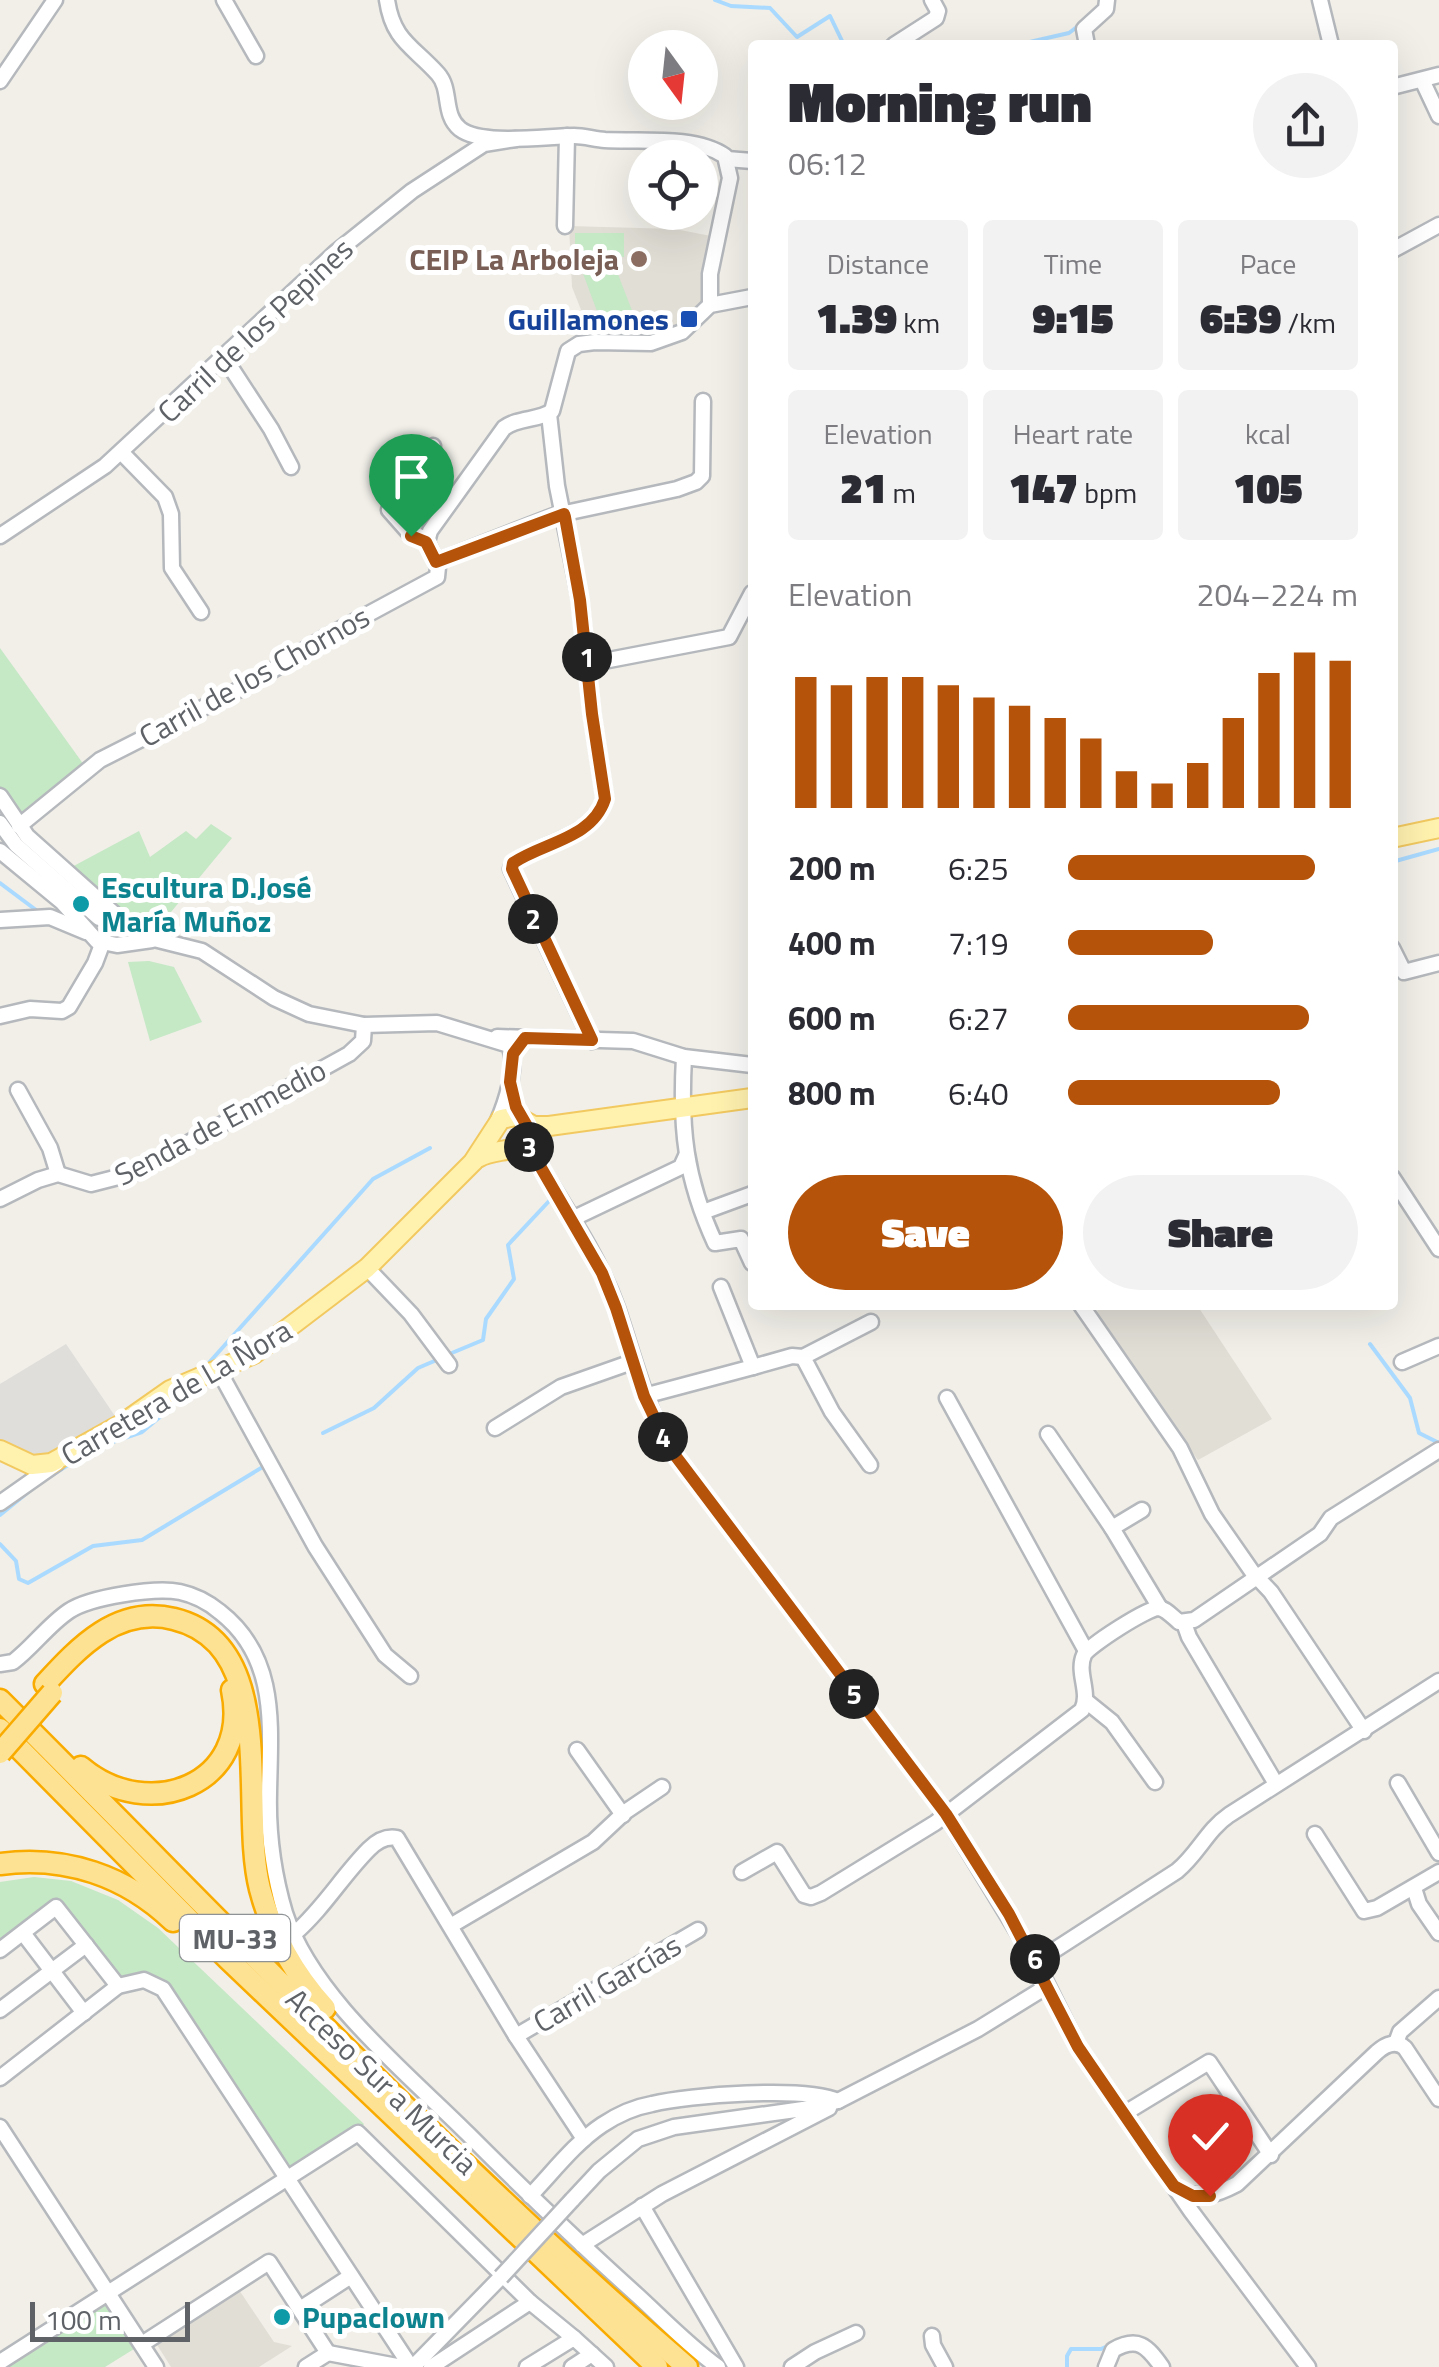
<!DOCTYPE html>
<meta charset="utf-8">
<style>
:root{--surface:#fff;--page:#f2f2f3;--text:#2b2b33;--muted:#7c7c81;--accent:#b45309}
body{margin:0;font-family:"Titillium Web",sans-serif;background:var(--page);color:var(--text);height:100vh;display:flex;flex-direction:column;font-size:38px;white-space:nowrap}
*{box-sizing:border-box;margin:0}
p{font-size:32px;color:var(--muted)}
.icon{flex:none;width:55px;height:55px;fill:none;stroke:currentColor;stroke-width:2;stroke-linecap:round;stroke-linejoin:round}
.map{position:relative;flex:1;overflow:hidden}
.drawer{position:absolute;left:748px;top:40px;width:650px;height:1270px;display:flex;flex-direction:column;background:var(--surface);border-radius:10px;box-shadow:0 10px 40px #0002}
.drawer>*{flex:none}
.needle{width:65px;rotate:165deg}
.fabs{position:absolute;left:628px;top:30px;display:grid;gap:20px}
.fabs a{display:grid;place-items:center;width:90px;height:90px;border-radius:50%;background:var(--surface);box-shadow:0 10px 40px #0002;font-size:50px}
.scale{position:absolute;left:30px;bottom:25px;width:160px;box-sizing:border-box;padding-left:10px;border:5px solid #5f6368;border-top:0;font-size:28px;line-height:35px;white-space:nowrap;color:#5f6368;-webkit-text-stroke:8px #fff;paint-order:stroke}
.pin{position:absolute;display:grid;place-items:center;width:85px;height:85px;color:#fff;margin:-102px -42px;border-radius:50% 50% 50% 0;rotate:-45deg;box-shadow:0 0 10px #0007}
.pin .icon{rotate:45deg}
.km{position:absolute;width:50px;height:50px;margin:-25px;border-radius:50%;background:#222;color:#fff;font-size:28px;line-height:50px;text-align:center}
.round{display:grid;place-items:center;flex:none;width:105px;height:105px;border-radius:52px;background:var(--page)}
.summary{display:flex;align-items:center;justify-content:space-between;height:170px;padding:0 40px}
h1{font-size:55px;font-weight:800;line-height:75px}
.metrics{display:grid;grid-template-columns:repeat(3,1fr);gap:15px;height:170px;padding:10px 40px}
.metrics div{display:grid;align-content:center;border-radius:10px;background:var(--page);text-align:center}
.metrics b{font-size:42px;font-weight:800}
.metrics small{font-size:28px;font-weight:400}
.metrics p{font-size:28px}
.chart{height:280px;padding:20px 40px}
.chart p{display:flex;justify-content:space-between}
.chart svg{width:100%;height:180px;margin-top:10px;stroke:var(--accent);stroke-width:6}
.cta{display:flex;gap:20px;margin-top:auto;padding:20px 40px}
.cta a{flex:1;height:115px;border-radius:60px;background:var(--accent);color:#fff;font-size:40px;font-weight:800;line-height:115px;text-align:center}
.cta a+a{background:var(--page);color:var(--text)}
ul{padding:0 40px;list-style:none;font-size:32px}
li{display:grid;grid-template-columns:160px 120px 1fr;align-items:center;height:75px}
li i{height:25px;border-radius:12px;background:var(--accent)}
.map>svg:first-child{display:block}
</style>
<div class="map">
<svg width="1439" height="2367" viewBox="0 0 1439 2367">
<rect width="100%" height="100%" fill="#f1efe8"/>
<path fill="#e0deda" d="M66,1344L117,1419L37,1460L0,1439V1384Z"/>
<g fill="#e1ded6">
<path d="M569,226L675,229L711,236L701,306L679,328L652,336L591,335L572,287Z"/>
<path d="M1106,1305H1197L1272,1419L1198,1460L1095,1318L1098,1309Z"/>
<path d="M237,2287L274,2342L292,2346L259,2367H171L154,2340Z"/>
</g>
<g fill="#c5e8c5">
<path d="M575,233H624V257L575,255Z"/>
<path d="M612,259L635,318L604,330L582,271Z"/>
<path d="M0,648L84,765L28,814L16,811L0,789Z"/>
<path d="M211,824L232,838L157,929L145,925L131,913L126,918L70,868L139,831L150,857L186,831L196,839Z"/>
<path d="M149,961L174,967L202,1022L150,1041L128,962Z"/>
<path d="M34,1877L71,1881L118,1900L158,1928L364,2124L358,2133L287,2180L163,1989L144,1980L118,1986L56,1908L0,1950V1882Z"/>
<path d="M110,2295L142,2344L105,2367H0Z"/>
</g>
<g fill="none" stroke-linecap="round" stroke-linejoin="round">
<g stroke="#aadaff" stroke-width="4">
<path d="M715,0L731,6L770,8L797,37L830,16L844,45"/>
<path d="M1016,45L1069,33L1082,23"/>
<path d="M1392,862L1439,849"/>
<path d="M0,883L36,910"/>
<path d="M1370,1344L1410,1398L1419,1433L1439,1443"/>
<path d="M447,1355L483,1340L486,1319L514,1279L508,1245L551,1199"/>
<path d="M207,1365L373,1179L430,1148"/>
<path d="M323,1433L374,1408L418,1368L439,1359"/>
<path d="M49,1477L95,1448L142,1432L173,1406"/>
<path d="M0,1515L37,1485"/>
<path d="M0,1544L16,1561L19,1579L28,1583L93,1546L142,1540L266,1465"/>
<path d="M1067,2367V2356L1071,2349H1101L1110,2345"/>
</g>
<g stroke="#b5b8bc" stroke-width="19">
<g id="minor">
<path d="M224,0L256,56"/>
<path d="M387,0C393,41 413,46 438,74C452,90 442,114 460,129C482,146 547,136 574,136C584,136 594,139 605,140C639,142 695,135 725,156L730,178L710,274V305"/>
<path d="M1320,0L1331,45"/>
<path d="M894,45L936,18L938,11L932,0"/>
<path d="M1087,45L1084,29L1106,9L1107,0"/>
<path d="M1422,80L1439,116"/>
<path d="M0,81L55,0"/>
<path d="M1392,87L1439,75"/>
<path d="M727,159L752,161"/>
<path d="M565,226L567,136"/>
<path d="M1393,250L1439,225"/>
<path d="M224,357L271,429L291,467"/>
<path d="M549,414L557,486L580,600L592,714L605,799C592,839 544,841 513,863L511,869L592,1041"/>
<path d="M121,452L165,497L171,514L172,568L201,612"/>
<path d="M0,536L105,466L335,253L412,191L484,144L516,139"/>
<path d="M427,542L411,535L389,510L433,446"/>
<path d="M436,562L556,515L677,489L696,482L702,476L703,401"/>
<path d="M588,664L729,637L752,593"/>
<path d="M0,796L27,836L138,935L202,951L274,998L309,1014L364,1025L437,1023L509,1045C518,1067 506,1102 497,1123"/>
<path d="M0,823L16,845L99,918"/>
<path d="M19,826L100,760L252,683L322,639L437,577L438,567L427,542L430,531L504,428C519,417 538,421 552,411L568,351L579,344L595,342L651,343L682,332L710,305L752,297"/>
<path d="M0,851L62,902L97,941L117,945L152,940"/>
<path d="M0,920L50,917L86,932"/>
<path d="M1392,948L1404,972L1439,963"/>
<path d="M0,1016L30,1009L62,1011L69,1007L95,963L104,939"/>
<path d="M497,1037L633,1041L684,1057L752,1065"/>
<path d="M684,1057C680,1128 685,1178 715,1243L741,1239L752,1263"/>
<path d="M18,1090L50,1148L58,1174"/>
<path d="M528,1135L531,1152C561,1202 597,1252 617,1308C633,1355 644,1401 668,1446L946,1814L1036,1962L1078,2047L1191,2211L1308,2367"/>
<path d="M1392,1177L1439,1249"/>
<path d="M0,1199L38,1180L58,1174L91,1184L134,1173L349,1054L363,1041L364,1025"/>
<path d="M703,1212L752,1194"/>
<path d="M572,1219L681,1167L686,1156"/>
<path d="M367,1268L411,1314L449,1365"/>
<path d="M721,1287L753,1367L792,1356L803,1357"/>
<path d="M1081,1305L1180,1448L1212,1514L1253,1573L1271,1592L1364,1731"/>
<path d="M1402,1362L1439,1346"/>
<path d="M219,1371L315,1546L385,1655L410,1676"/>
<path d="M644,1396L753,1367"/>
<path d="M947,1398L1086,1651"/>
<path d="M495,1428L561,1387L632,1362"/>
<path d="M1048,1434L1112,1528"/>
<path d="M870,1465L832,1412L803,1357L871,1322"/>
<path d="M0,1503L57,1463"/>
<path d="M1142,1510L1112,1528L1160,1608"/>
<path d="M1184,1623L1189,1637L1276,1784"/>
<path d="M0,1664L13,1662C33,1647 48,1625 69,1611C90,1597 155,1587 180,1592C194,1595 208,1602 220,1612C279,1658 270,1727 269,1793C268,1832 274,1876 285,1913C312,1997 407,2073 468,2134C523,2189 580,2244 638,2296C664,2320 689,2346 718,2367"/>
<path d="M1086,1701L1112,1722L1155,1782"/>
<path d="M577,1750L623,1815"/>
<path d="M1398,1783L1439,1853"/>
<path d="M1315,1834L1364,1911L1377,1908L1439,1872"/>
<path d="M742,1872L777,1852L804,1895L811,1897L821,1893L935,1823L1082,1710C1091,1692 1076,1673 1084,1655C1088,1646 1149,1607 1159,1608C1166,1609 1173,1617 1179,1622L1194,1620L1320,1534L1331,1518L1439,1450"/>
<path d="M1414,1888L1419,1904L1439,1933"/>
<path d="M452,1925L593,1842L625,1812L662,1787"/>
<path d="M23,1933L84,2013"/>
<path d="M294,1934C324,1908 342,1876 369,1849C377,1841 387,1836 397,1838L516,2036L584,2139"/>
<path d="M0,1950L56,1907L118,1986"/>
<path d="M1036,1962L1177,1871C1198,1854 1207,1830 1229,1815L1439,1681"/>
<path d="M0,2010L86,1945"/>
<path d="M516,2036L698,1930"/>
<path d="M1396,2043L1400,2032L1439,1998"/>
<path d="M0,2078L118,1986L144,1980L163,1989L411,2367"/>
<path d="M1125,2113L1209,2062L1271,2155"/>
<path d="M0,2127L156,2367"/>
<path d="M1178,2189C1199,2201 1216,2195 1237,2184L1377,2052C1386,2044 1396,2040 1405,2048L1439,2099"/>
<path d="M530,2196C553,2172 575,2143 602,2125C617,2115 635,2107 652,2104C689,2095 805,2086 838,2101"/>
<path d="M572,2200L599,2171L638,2139L674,2127L803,2109L838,2101L978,2029L1046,1987"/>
<path d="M642,2206L736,2367"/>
<path d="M582,2245L662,2194L829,2108"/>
<path d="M300,2309L351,2276"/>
<path d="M932,2336L933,2345L945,2367"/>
<path d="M142,2344L269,2262L328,2353L306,2367"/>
<path d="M328,2353L402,2367"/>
<path d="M0,2362L358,2133L530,2302L574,2338"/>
<path d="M413,2367L501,2277"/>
<path d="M431,2367L530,2302"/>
<path d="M527,2367L574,2338L606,2367"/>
<path d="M572,2367L592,2354"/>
<path d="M792,2367L815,2352L856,2333"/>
<path d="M1106,2367L1113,2350C1138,2336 1147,2346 1162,2367"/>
</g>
</g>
<g stroke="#f2c960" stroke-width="22">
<g id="major">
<path d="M1392,838L1439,828"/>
<path d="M478,1158C492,1149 509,1153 523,1144L528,1130L524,1121"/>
<path d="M0,1450L32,1465L51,1463L123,1423L170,1390L254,1354L367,1268L473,1162L501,1119L516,1116L534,1126H549L752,1098"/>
</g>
</g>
<g stroke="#f9ab00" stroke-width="25">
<g id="highway">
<path d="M45,1684C79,1647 118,1605 174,1619C281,1645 239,1808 260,1889C272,1935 293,1973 325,2008"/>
<path d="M0,1700C226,1925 445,2159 687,2367"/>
<path d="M0,1729L228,1959L657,2367"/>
<path d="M81,1767C148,1824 252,1785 232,1690"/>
<path d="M0,1864C65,1855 126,1876 173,1921"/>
</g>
</g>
<use href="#minor" stroke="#fff" stroke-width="14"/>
<use href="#major" stroke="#fff2af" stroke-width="18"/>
<use href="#highway" stroke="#fde293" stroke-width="20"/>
<g stroke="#b5b8bc" stroke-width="19" stroke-linecap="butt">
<path id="minor-bridge" d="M501,2277L572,2200"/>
</g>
<g stroke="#f9ab00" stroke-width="25" stroke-linecap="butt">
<path id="highway-bridge" d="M0,1753L52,1693"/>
</g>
<use href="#minor-bridge" stroke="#fff" stroke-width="14"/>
<use href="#highway-bridge" stroke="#fde293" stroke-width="20"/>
</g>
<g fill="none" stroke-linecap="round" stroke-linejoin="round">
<g stroke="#fff" stroke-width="20">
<path id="route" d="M411,536L426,542L436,562L564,514L565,517L580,600L592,714L605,799C592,839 544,842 513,863L512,869L592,1040L525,1038L513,1054L510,1082L516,1107L527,1126L529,1147L602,1273L616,1308L644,1396L668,1446L946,1814L1009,1914L1078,2047L1154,2158L1174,2186L1193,2196H1210"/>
</g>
<use href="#route" stroke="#b45309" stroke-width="12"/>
</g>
<circle fill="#8d6e63" stroke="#fff" stroke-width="4" cx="639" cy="259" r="10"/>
<rect fill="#1a4fb4" stroke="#fff" stroke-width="4" x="679" y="309" width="20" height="20" rx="5"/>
<g fill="#0f9aa8" stroke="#fff" stroke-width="4">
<circle cx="81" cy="904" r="10"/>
<circle cx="282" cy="2317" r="10"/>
</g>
<g text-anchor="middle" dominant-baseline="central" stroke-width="10" stroke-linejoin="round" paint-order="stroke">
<rect fill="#fff" stroke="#8f9295" stroke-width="2.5" x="180" y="1915" width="110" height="46" rx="8"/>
<g font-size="28" font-weight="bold" fill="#5f6368">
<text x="235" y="1938">MU-33</text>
</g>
<g font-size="30" font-weight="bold" fill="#785e54" stroke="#fff" text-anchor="end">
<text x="619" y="259">CEIP La Arboleja</text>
</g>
<g font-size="30" font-weight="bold" fill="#164399" stroke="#fff" text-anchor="end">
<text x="669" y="319">Guillamones</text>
</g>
<g font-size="30" fill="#5f6368" stroke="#fff">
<text transform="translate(255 330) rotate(-43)">Carril de los Pepines</text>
<text transform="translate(254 676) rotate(-29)">Carril de los Chornos</text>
<text transform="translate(220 1122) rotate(-28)">Senda de Enmedio</text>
<text transform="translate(176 1392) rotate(-30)">Carretera de La Ñora</text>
<text transform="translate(607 1983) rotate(-30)">Carril Garcías</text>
<text transform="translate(382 2081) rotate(44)">Acceso Sur a Murcia</text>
</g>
<g font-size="30" font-weight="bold" fill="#0d838f" stroke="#fff" text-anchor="start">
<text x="101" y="887">Escultura D.José<tspan x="101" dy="34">María Muñoz</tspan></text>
<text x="302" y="2317">Pupaclown</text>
</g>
</g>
</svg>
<div class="fabs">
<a><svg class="needle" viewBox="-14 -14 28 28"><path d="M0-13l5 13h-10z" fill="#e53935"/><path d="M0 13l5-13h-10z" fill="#7c7c81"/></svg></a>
<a><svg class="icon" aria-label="locate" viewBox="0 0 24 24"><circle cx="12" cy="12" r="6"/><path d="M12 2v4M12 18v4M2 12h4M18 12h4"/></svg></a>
</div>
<div class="scale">100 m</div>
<div class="pin" style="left:411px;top:536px;background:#1e9e55"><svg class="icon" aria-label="arrive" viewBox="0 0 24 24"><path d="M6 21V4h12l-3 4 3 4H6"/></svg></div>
<div class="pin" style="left:1210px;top:2196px;background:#d93025"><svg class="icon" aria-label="check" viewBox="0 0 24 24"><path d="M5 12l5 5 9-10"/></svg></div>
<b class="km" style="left:587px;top:657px">1</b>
<b class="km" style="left:533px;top:919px">2</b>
<b class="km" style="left:529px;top:1147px">3</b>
<b class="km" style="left:663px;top:1437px">4</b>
<b class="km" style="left:854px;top:1694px">5</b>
<b class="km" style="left:1035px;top:1959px">6</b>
<section class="drawer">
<div class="summary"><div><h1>Morning run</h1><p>06:12</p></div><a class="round"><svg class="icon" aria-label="share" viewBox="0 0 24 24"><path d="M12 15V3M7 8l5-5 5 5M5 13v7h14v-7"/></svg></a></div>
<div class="metrics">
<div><p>Distance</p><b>1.39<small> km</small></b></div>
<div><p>Time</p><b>9:15</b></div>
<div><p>Pace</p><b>6:39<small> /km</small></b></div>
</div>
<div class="metrics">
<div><p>Elevation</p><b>21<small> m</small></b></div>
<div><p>Heart rate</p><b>147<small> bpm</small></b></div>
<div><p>kcal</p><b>105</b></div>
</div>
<div class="chart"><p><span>Elevation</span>204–224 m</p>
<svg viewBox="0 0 160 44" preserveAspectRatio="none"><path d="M5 44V12M15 44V14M25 44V12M35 44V12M45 44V14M55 44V17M65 44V19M75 44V22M85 44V27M95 44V35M105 44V38M115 44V33M125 44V22M135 44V11M145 44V6M155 44V8"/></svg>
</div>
<ul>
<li><b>200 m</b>6:25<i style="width:85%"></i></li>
<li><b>400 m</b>7:19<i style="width:50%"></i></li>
<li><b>600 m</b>6:27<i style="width:83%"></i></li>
<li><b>800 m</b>6:40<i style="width:73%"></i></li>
</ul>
<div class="cta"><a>Save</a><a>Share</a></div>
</section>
</div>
